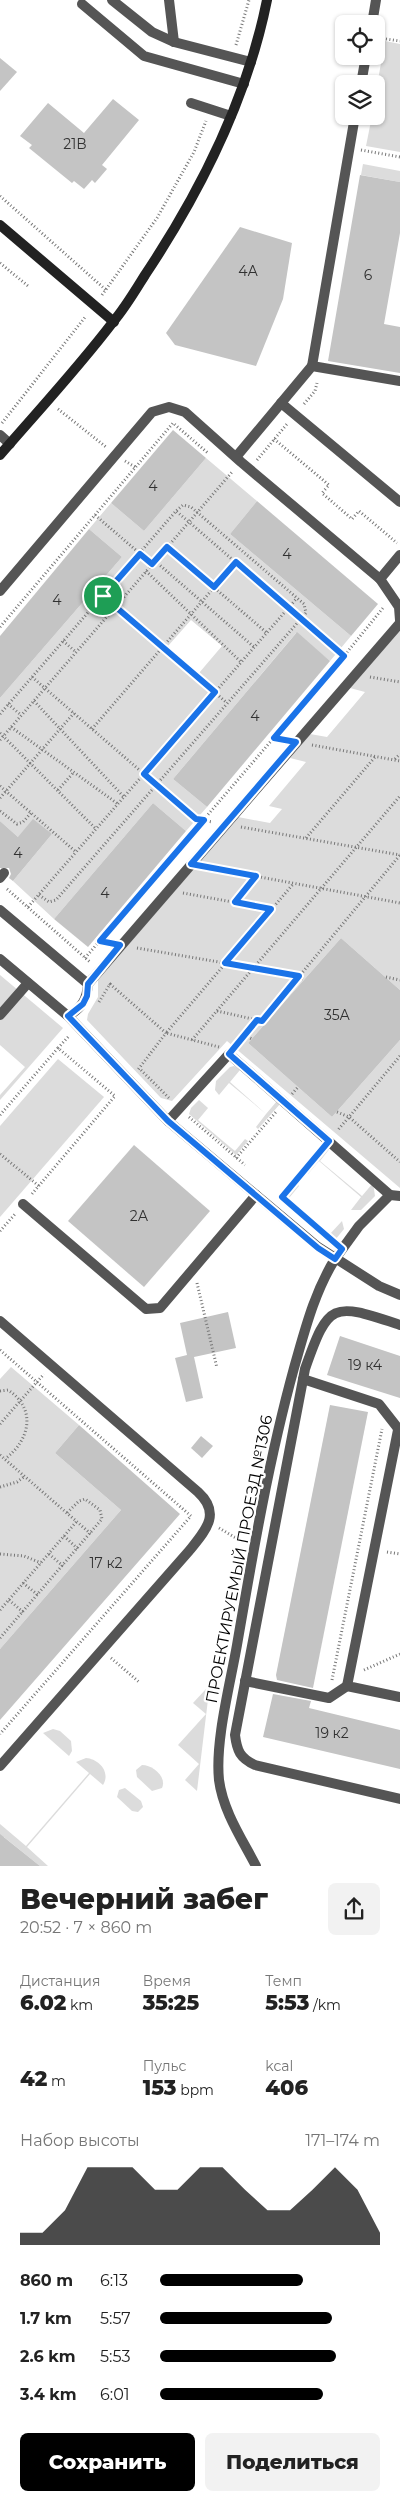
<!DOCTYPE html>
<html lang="ru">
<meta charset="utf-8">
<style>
:root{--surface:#fff;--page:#f2f2f2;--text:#222;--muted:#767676;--accent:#000}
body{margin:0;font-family:Montserrat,sans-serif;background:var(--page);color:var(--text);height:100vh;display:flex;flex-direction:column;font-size:19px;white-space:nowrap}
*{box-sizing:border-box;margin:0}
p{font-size:16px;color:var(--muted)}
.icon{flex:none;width:28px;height:28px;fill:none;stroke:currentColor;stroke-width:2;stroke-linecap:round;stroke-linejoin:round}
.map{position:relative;height:1866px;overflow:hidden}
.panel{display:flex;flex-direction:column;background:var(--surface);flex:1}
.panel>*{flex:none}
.buttons{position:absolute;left:335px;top:15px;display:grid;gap:10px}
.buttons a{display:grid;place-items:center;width:50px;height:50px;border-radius:8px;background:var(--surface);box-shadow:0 1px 4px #0004;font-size:25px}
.pin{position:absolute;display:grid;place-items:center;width:42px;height:42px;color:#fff;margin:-21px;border:2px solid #fff;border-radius:50%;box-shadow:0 1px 5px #0007}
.round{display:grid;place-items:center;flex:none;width:52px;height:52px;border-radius:8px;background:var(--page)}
.headline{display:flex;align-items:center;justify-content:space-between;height:85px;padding:0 20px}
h1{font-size:28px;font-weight:800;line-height:38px}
.stats{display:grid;grid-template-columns:repeat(3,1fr);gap:8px;height:85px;padding:5px 20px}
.stats div{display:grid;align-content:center}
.stats b{font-size:21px;font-weight:800}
.stats small{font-size:14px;font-weight:400}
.stats p{font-size:14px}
.chart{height:140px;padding:10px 20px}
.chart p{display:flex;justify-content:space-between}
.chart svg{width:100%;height:90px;margin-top:5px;fill:var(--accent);opacity:.7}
.action{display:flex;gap:10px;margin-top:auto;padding:10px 20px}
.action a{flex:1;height:58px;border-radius:8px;background:var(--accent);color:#fff;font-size:20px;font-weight:800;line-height:58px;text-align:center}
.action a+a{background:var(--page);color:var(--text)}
ul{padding:0 20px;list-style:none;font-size:16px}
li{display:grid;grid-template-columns:80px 60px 1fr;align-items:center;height:38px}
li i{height:12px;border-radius:6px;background:var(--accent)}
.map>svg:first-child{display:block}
</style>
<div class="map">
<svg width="400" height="1866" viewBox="0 0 400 1866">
<rect width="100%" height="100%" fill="#fff"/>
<g fill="#dcdcdc" fill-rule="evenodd">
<path d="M385,41L400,44V152L366,146L372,116H376V91Z"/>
<path d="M363,164L400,171V182L361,175Z"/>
<path d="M206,458L257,501L230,534L351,636L330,661L296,633L173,779L207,807L186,831L153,803L54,919L13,881L52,834L18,837L0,821V698L122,557L89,529L111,503L144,531ZM191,620L222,646L199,673L168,646Z"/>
<path d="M400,630V990L341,938L248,1043L332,1117L400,1040V1188L227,1041L172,1101L161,1098L87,1020L88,1014L98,997V980L238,817L270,823L282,809L269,806L306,762L290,758L310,734L327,737L365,692L350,688Z"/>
<path d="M0,975L63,1028L0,1100V1095L25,1067L0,1045Z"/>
<path d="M58,1059L104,1097L0,1217V1126Z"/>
<path d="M234,1066L240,1070L230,1082L266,1114L277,1101L280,1104L258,1129L256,1127L266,1114L229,1083L219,1095L215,1090L216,1081L230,1067Z"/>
<path d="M199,1100L208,1108L198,1120L230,1147L235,1151L245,1139L248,1141L236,1155L189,1114L191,1108Z"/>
<path d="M329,1145L331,1147L320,1161L362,1196L373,1183L375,1196L361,1210H351L361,1197L319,1161L308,1174L306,1172Z"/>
<path d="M297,1183L299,1186L289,1198L294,1203L330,1234L342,1221L344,1229L335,1240L285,1197Z"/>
<path d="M11,1367L79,1425L55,1453L121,1510L0,1649V1379Z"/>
<path d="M206,1689L209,1691L197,1791L185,1780L199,1764L178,1745L206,1714L193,1703Z"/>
<path d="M53,1729L60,1731L71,1741L72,1751L69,1756L43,1733Z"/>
<path d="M86,1758C99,1759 111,1772 103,1785L90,1774L27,1847L48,1866H40L4,1837L0,1842V1824L26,1846L89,1773L76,1762Z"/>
<path d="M142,1765C153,1765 167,1777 162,1788L152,1791L137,1777L136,1770Z"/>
<path d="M125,1788L141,1801L143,1807L138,1812L132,1811L117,1797L119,1790Z"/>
</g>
<g fill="#c4c4c4">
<path d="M0,58L17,72L0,91Z"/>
<path d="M113,99L139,120L102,165L107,169L95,183L92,180L84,189L74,181L72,183L29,148L32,145L20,136L48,103L84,133Z"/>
<path d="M360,175L400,182V233L384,324L400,327V373L328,361Z"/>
<path d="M240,227L292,243L283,299L256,366L175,345L166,333Z"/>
<path d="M173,430L206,458L144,531L111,503Z"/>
<path d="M257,501L378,604L351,636L230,534Z"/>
<path d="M89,529L122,557L0,698V636Z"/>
<path d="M297,632L330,661L207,807L173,779Z"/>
<path d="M153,803L186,831L88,947L54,919Z"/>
<path d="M33,819L52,834L13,881L9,878L11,874L9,868H0V821L18,837Z"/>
<path d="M341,938L400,990V1040L332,1117L248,1043Z"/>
<path d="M134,1145L210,1211L144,1287L68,1221Z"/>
<path d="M228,1312L236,1348L194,1357L203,1398L186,1402L175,1358L187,1355L180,1323Z"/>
<path d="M340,1336L400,1356V1398L327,1375Z"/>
<path d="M330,1405L368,1412L313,1688L277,1680L276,1675Z"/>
<path d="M79,1425L180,1514L0,1720V1649L121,1510L55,1453Z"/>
<path d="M201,1436L213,1446L202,1458L191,1448Z"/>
<path d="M273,1694L311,1701L309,1708L400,1730V1769L263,1737Z"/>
<path d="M0,1834L40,1866H0Z"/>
</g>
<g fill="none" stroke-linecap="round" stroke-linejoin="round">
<g stroke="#777" stroke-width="3" stroke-dasharray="1 2.5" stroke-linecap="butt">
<path d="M379,38L400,41"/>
<path d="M236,45L249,0"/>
<path d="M377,49L379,35"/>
<path d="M361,150L400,157"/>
<path d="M0,196L106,290"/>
<path d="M0,263L28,286"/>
<path d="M102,295L157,218L194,152L206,121"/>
<path d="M304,404L315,391L317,383"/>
<path d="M58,409L106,447"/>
<path d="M2,423L86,316"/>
<path d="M274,439L329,485L322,493L352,519L359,511L397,543"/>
<path d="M257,460L287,424"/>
<path d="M125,461L135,467"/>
<path d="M95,515L152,564"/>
<path d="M167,547L267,633"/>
<path d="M155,561L254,647"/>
<path d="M146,571L241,662"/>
<path d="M103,595L227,703"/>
<path d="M0,627L173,423L209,454"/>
<path d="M63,641L76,652"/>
<path d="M32,677L196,819L212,822"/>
<path d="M370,677L400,682"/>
<path d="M34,701L124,797"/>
<path d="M8,704L21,715"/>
<path d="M0,714L176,511L189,522L232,472"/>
<path d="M11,727L118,804"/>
<path d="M92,729L236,562"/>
<path d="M0,733L96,829"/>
<path d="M0,740L189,522L344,656"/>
<path d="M312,745L400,761"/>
<path d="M395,759L400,754"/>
<path d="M0,786L76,852L297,598"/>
<path d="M58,790L74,772"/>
<path d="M0,798L74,713"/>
<path d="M0,811L17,824L23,822L31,813"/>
<path d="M241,827L400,855"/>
<path d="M306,838L375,757"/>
<path d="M206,867L400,903"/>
<path d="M7,889L90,962"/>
<path d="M183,893L271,909"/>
<path d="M39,895L49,902L56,900L306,613L304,604L191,507L183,505L176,511"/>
<path d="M235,902L257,876"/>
<path d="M28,907L76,852"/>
<path d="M137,948L254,968L304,979"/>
<path d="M85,958L344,656L383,608"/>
<path d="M386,977L400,980"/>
<path d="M110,984L166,1033L137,1071"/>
<path d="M99,1002L110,984L108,982"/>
<path d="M217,1011L257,1020"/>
<path d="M244,1035L252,1039"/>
<path d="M192,1040L400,796"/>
<path d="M236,1045L257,1020L262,1021L400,855"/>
<path d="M219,1047L166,1033L294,883"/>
<path d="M58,1048L69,1036"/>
<path d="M400,1056L349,1117L400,1162"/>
<path d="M141,1070L170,1099"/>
<path d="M292,1094L298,1087"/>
<path d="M337,1112L349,1117L337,1131"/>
<path d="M0,1115L58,1048L115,1096L31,1195"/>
<path d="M189,1117L245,1165"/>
<path d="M0,1154L39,1186"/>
<path d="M236,1158L276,1112"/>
<path d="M283,1198L282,1197L320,1151"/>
<path d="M0,1231L16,1213"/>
<path d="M197,1283L217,1368"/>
<path d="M0,1350L191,1516L0,1734"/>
<path d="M0,1391L8,1390C37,1409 30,1440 5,1459"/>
<path d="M0,1424L44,1374"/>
<path d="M0,1455L91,1534"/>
<path d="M0,1487L17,1482L25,1476"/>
<path d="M219,1528L241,1541"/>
<path d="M64,1536L78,1549"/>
<path d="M387,1552L400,1554"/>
<path d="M0,1554L24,1556L41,1563"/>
<path d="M49,1554L63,1566"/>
<path d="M23,1583L38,1595"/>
<path d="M9,1600L23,1612"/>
<path d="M0,1610L77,1521"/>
<path d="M0,1638L102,1519L100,1510L85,1499L79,1501L67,1513"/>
<path d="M111,1658L139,1682"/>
<path d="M364,1670L400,1654"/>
<path d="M332,1680L382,1429"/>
</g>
<g stroke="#555" stroke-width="10">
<path d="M112,0L152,32L174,42L251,62"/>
<path d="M169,0L174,42"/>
<path d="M82,4L144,56L244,84"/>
<path d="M372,24L376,0"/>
<path d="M361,84L366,56"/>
<path d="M191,103L231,116"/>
<path d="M312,366L355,116"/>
<path d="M281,403L400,502"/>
<path d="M0,435L10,444"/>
<path d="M236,457L312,366L400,381"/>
<path d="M380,579L400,555"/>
<path d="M0,591L152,412L169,407L185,412L241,462L380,579L399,607L400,620"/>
<path d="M0,878L4,873"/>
<path d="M0,910L88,984C87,999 82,1008 68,1016"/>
<path d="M88,984L400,623"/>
<path d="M0,1015L28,983"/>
<path d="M168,1121L229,1054L390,1195"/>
<path d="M23,1204L146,1309L160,1308L256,1195"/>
<path d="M335,1259L359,1226L390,1195L400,1196"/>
<path d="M0,1321L198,1492C222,1514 205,1531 189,1551L0,1766"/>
<path d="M400,1325C333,1303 329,1300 305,1369L235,1735C237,1751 240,1758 255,1765L400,1799"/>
<path d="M303,1379L379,1404L400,1431"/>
<path d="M398,1430L347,1686L400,1697"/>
<path d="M245,1681L329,1698L347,1686"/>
</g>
<g stroke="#555" stroke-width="10">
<path d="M0,959L68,1016L168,1121L318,1247L379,1286L400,1295"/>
<path d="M256,1866C242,1839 223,1811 219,1780C215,1741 230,1685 237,1645C253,1552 269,1459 294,1368C305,1330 314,1293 335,1259"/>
</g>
<g stroke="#222" stroke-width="10">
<path d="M0,225L114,322"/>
<path d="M0,455C38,411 78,368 113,322C125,308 135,291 145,275C201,191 247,100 267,0"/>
</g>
</g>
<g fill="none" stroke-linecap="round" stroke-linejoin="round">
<g stroke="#fff" stroke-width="10">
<path id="route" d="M167,547L214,587L236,562L344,656L274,738L296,742L191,864L256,876L235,902L271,909L225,963L299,976L262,1021L257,1020L229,1054L329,1141L282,1197L342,1249L335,1259L318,1248L168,1121L68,1016L83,1004L87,996L88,984L120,945L100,941L204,820L196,819L144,774L215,692L103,596L140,554L152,564Z"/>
</g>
<use href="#route" stroke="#1a73e8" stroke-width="6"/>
</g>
<g text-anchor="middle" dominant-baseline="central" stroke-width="4.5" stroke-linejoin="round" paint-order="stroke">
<g font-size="14" fill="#313131">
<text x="75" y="144">21В</text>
<text x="248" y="271">4А</text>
<text x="368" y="275">6</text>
<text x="153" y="486">4</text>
<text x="287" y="554">4</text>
<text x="57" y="600">4</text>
<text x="255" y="716">4</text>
<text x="18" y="853">4</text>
<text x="105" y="893">4</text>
<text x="337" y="1015">35А</text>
<text x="139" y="1216">2А</text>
<text x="365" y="1365">19 к4</text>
<text x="106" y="1563">17 к2</text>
<text x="332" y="1733">19 к2</text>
</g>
<g font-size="16" fill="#000" stroke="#fff">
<text transform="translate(239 1559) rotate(-79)">ПРОЕКТИРУЕМЫЙ ПРОЕЗД №1306</text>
</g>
</g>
</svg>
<div class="buttons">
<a><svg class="icon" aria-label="locate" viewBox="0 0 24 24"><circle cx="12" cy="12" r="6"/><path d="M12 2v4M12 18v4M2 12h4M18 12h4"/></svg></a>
<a><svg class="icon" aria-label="layers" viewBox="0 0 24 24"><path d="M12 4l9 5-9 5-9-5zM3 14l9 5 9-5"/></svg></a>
</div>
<div class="pin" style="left:103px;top:596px;background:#1e9e55"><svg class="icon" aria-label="arrive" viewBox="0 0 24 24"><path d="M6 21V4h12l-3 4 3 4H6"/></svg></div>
</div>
<section class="panel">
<div class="headline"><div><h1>Вечерний забег</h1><p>20:52 · 7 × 860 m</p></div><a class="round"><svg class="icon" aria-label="share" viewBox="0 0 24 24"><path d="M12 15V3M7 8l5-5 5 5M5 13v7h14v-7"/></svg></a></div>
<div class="stats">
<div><p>Дистанция</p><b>6.02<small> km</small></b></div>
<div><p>Время</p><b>35:25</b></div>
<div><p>Темп</p><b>5:53<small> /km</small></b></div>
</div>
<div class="stats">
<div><b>42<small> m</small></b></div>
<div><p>Пульс</p><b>153<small> bpm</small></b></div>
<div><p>kcal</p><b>406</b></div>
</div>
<div class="chart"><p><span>Набор высоты</span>171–174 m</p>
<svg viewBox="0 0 160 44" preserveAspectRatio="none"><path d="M0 44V38L10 38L20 27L30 6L40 6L50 6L60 17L70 17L80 6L90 6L100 17L110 27L120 27L130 17L140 6L150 17L160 38V44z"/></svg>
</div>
<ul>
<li><b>860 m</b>6:13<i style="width:65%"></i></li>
<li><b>1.7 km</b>5:57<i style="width:78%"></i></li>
<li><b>2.6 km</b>5:53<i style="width:80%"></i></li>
<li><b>3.4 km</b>6:01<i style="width:74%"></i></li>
</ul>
<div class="action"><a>Сохранить</a><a>Поделиться</a></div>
</section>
